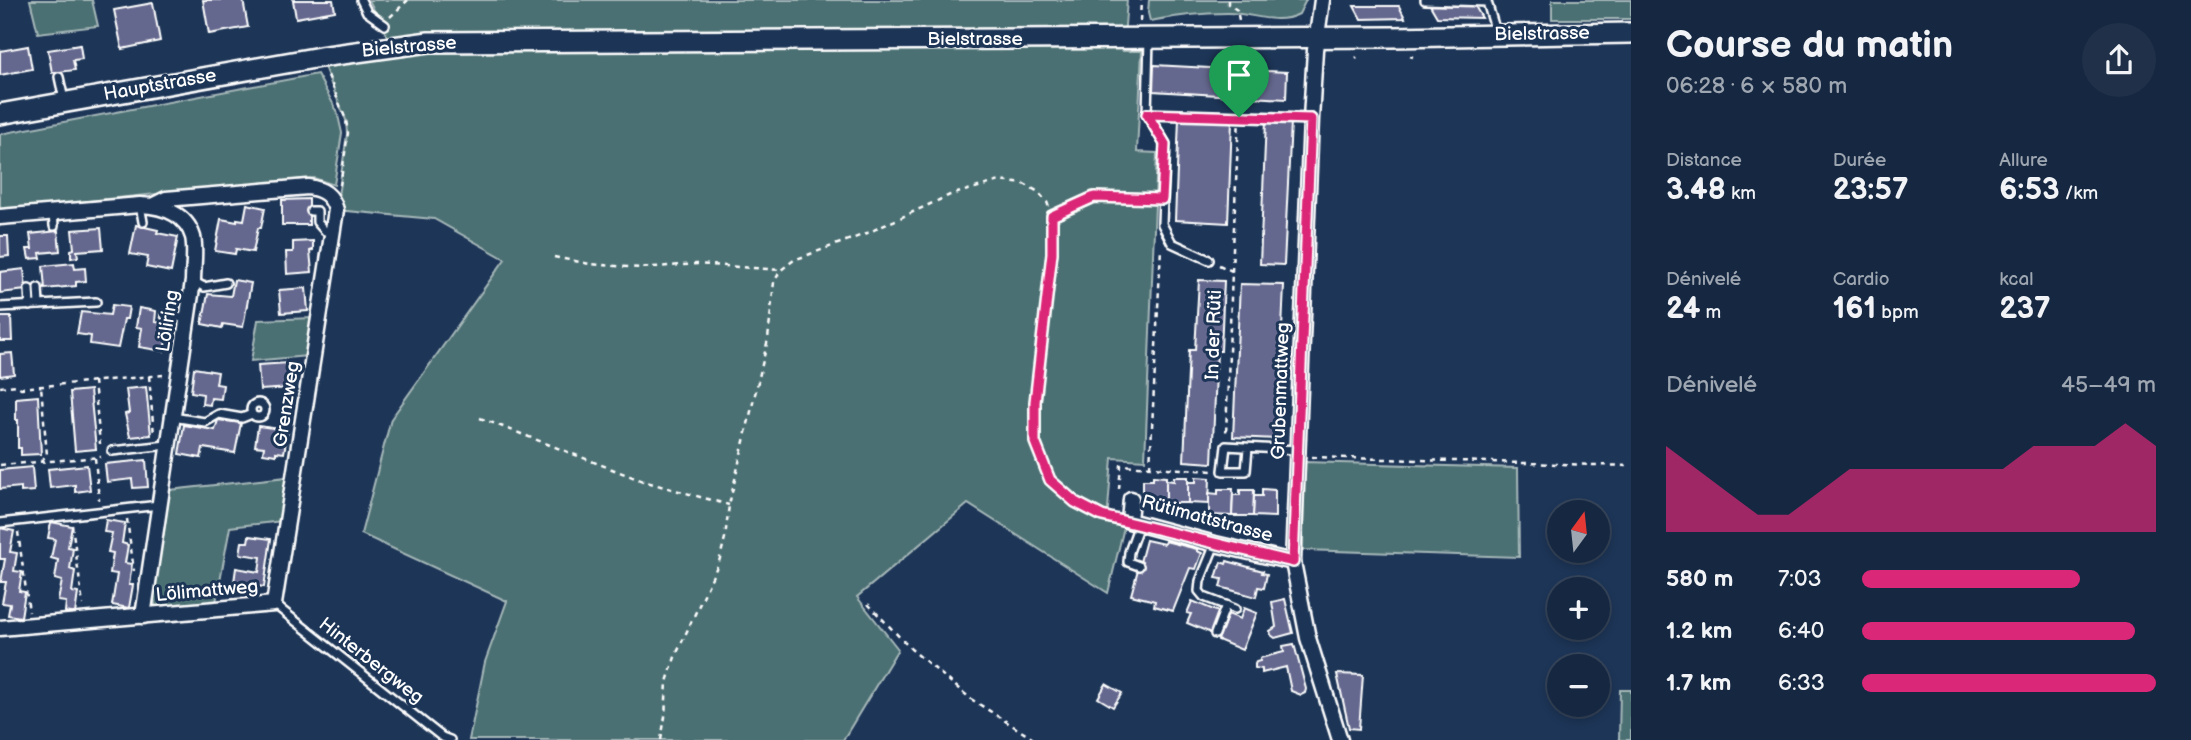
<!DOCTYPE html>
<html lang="fr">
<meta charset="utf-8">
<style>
:root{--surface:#162841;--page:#1f3048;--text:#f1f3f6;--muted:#9ea6b1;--line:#35445a;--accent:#db2777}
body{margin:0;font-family:"Balsamiq Sans",sans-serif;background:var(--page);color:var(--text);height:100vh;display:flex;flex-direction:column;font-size:26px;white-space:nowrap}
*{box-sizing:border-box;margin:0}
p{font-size:23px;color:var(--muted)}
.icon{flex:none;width:38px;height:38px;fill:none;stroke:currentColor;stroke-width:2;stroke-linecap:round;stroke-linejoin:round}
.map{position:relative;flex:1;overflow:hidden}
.details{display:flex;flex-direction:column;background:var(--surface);width:560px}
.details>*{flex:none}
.needle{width:46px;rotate:15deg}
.controls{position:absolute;left:1547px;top:500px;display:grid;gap:14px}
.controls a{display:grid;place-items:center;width:63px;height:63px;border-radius:50%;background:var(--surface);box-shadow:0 4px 10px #0003,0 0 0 2px var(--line);font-size:35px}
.pin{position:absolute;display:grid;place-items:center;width:60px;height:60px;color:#fff;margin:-72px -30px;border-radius:50% 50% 50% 0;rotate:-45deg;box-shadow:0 0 7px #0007}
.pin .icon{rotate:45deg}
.round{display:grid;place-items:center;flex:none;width:74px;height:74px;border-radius:37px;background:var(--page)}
.head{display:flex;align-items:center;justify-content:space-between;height:119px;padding:0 35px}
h1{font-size:38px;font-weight:800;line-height:52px}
.stats{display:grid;grid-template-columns:repeat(3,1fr);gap:10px;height:119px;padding:7px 35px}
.stats div{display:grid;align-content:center}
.stats b{font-size:30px;font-weight:800}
.stats small{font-size:19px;font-weight:400}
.stats p{font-size:19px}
.chart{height:196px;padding:14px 35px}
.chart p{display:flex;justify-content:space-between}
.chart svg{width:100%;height:126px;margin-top:7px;fill:var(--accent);opacity:.7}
ul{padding:0 35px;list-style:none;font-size:23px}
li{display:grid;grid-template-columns:112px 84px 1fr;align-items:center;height:52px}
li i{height:18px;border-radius:9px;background:var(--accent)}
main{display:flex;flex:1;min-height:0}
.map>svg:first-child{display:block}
</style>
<main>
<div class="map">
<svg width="1631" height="740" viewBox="0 0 1631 740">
<rect width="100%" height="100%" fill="#1d3557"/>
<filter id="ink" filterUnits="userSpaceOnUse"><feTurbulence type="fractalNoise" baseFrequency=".0143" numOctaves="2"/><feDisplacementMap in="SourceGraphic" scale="14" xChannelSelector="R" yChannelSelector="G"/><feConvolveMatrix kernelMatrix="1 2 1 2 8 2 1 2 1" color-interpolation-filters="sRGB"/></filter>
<g filter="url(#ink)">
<g fill="#4c7073" stroke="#a6b8b9" stroke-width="2">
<path d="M30,0H92L98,26L38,33Z"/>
<path d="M369,0H1127L1123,51H1142L1137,152L1157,153L1145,460L1112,458L1107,522L1124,527L1108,593L968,504L857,597L898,649L843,740H469L485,662L507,601L361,534L391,419L505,259L434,219L336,210L347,134L346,120L320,57L392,46Z"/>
<path d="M1149,0H1306L1299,14C1276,26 1253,13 1228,13C1203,13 1175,16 1150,21L1148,13Z"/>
<rect x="1552" y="0" width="79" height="19"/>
<path d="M317,74L337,111L342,133L334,185L314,178L0,210V134Z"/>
<path d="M314,318L308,356L251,361L258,320Z"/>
<path d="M1304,462L1518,468L1519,557L1303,550Z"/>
<path d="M287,477L282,521L230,527L216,602L164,610L155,606L154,595L170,490Z"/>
<path d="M1620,690H1631V740H1619Z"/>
</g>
<g fill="#65688e" stroke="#fff" stroke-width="2">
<path d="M203,0H243L248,27L209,34Z"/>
<path d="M293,0H333L335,11L296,18Z"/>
<path d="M153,3L160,41L122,49L114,10Z"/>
<path d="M1430,5L1475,6L1482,18L1437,17Z"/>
<path d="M1354,6H1399L1405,18L1361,19Z"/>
<path d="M80,45L82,59L73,60L75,70L52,73L48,50Z"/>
<path d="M28,46L32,69L0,75V51Z"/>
<path d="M1154,65L1287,72L1286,99L1153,91Z"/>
<path d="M1179,118L1232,121L1228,223L1175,220Z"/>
<path d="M1266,120L1291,122L1284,265L1260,264Z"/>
<path d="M309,199V225H282V200Z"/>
<path d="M247,204L265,208L261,228H258L253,252L236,249L235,254L215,251L221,219L237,222V219L244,220Z"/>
<path d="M136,225L158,230L157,233L178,237L171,272L146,267L148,257L130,254Z"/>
<path d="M101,228L103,249L77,251L78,257L71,258V250L74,249L72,230Z"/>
<path d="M58,231L60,251L40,253L41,258L29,259L27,249H32L30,234Z"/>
<path d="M0,236H8L9,256L0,257Z"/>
<path d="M313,241V250L310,251L312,272L287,274L286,252H293V242Z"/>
<path d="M74,263L75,269L85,268L86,281L76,282V286L45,289L43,266Z"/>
<path d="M24,269L26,290L0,293V272Z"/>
<path d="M234,280L251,283L243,327L223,324L222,328L202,324L208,294L231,296Z"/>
<path d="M1199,280L1224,281L1221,351H1217L1212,463L1184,461L1189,350H1195Z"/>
<path d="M1240,284L1284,285L1277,439L1233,437Z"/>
<path d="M306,288L308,311L281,313L279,290Z"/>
<path d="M112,305L129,307L127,319H124L118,348L90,344L91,336L77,334L81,312L110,315Z"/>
<path d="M139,308L156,311L155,322L169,324L164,351L139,347L142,328L136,327Z"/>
<path d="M0,317H11L12,341H0Z"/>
<path d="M12,353L14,374L0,376V354Z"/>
<path d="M289,363L291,388L260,390L258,365Z"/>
<path d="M194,368L218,372L216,384L223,385L221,399L211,398L210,405L202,404L203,394L191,392Z"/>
<path d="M146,387L151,435L130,437L125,414L129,413L126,389Z"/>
<path d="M90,390L96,449L75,451L70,392Z"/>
<path d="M38,396L41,454L21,455V448H18V420H16V398Z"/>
<path d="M218,420L241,423L235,453L203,448L201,458L179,454L184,425L215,430Z"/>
<path d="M258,426L288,430L284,453L276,452V455L263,453L264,447L255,446Z"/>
<path d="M146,460L148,487L133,488L132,479L107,482L105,464Z"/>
<path d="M87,465L90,490L75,492V485L50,488L48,469Z"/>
<path d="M32,467L34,491L21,492V487L0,489V470Z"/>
<path d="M1153,476L1166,477V503L1143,502V480H1153Z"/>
<path d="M1174,477H1188V503H1166V480L1174,481Z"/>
<path d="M1196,477L1210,478L1209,504L1188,503V482H1196Z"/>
<path d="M1218,489H1233L1232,516L1209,515V493L1218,494Z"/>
<path d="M1262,489L1275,490V517L1253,516L1254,496H1262Z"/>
<path d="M1240,490H1254L1253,516H1232L1233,495H1240Z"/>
<path d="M106,520L125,523L122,543L128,545L125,563L132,564L129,585H133L129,608L112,605L117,574L110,573L113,553L108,552L112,533L104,532Z"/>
<path d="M51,522L72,526L68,547L73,548L70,569L75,571L72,592L78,593L75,614L65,612L66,602L58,601L62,581L55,579L58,560L51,558L55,539L48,538Z"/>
<path d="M0,528L14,531L10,552L17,553L14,571L22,572L19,591L25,592L21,617L8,615L10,604L2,603L6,582H1L5,559H0Z"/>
<path d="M249,536L271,539L264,587L234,582L236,568L259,572L261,557L240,554L242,542H248Z"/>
<path d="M1146,540L1164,544L1165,541L1197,549V551L1202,553L1196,569L1190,568L1173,611L1154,606L1155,601L1131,595Z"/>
<path d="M1227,561L1263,571L1262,573L1267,574L1264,588L1258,587L1256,597L1220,587L1222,579L1216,578L1221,562L1226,564Z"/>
<path d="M1285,599L1293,633L1275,638L1271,635L1270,631L1276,627L1272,602Z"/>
<path d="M1192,601L1219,612L1211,633L1187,623L1191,614L1187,613Z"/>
<path d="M1244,608L1257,613L1242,650L1218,640L1228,614L1240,619Z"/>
<path d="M1294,644L1306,689L1305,693L1301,695L1291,691L1286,667L1262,673V669L1255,668V664L1256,662L1260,661V658L1284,652L1283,646Z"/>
<path d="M1337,674L1363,675L1359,729L1349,728Z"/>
<path d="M1106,684L1122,693L1113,707L1098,698Z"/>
</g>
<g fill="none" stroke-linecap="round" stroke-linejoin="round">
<g stroke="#fff" stroke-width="12">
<g id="lane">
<path d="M361,0L367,12L385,25"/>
<path d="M1425,0L1487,2L1496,32"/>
<path d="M1149,39L1147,114L1165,144L1162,224L1172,243L1209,260"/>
<path d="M59,77L64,100"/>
<path d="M140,205L143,222"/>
<path d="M311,211H317V222L325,231H334"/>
<path d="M53,213L54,226"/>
<path d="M193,281L204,287L226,283"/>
<path d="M38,288L39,305"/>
<path d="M29,289L30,306"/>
<path d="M0,307L96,302"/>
<path d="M165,315L188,319"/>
<circle cx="258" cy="410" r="7"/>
<path d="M172,417L205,422L219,414L242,418L252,414"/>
<path d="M1248,448L1246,471H1223L1226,446L1297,450"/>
<path d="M112,451L167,445"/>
<path d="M0,523L159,505"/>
<path d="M1215,544L1200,581L1199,591L1204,597L1235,609"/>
<path d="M1139,566L1128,562L1129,552L1139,524"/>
<path d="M274,604L442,737L450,740"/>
<path d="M1215,634L1226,605"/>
</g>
</g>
<g stroke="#fff" stroke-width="19">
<g id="street">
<path d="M1322,0L1315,50L1311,119L1293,562L1308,638L1340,740"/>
<path d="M0,217L140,205C162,206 186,213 193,237C196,250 193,268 193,281L143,616"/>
<path d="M1131,499L1129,521L1215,544L1293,562"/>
<path d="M0,628L274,604L336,210C332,195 323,189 308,187L166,199L154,205"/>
</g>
</g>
<g stroke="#fff" stroke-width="24">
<path id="secondary" d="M0,114L320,57L429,42L1392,37L1631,33"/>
</g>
<g stroke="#fff" stroke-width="2.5" stroke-dasharray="5 5" stroke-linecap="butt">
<path d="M1228,0V4L1237,10L1239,20"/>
<path d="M390,17L408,0"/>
<path d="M1140,21L1141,0"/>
<path d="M1410,56L1413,57"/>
<path d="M1356,58L1357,57"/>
<path d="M328,75L346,120L348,133L340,186"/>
<path d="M1161,114L1297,119"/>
<path d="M1052,216L1094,197L1153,199"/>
<path d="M554,257L590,264L640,268L697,264L781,270"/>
<path d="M1219,265L1232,271L1226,435"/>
<path d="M1232,271L1239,117"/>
<path d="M149,376L154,435"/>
<path d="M94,381L100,444"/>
<path d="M0,387L16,385L21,388L163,375"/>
<path d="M480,418L643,481L729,505"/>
<path d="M1312,457L1631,466"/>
<path d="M95,458L99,500"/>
<path d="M41,461L47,455L41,386"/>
<path d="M0,465L101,457"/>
<path d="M1150,467L1161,248"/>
<path d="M1119,489L1121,465L1213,471"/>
<path d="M127,519L134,571"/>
<path d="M72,525L83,605"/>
<path d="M18,532L29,612"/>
<path d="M868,604L911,649L971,699L1035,740"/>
<path d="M661,740L665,717L667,682L675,657L719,562L725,538L729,505L768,339L774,282L781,270L794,260L865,234L950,195L1000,181L1024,184L1037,191L1047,202L1052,216V253L1035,402V442L1050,480L1075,502L1102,516L1116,519"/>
</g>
<use href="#lane" stroke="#1d3557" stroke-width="7"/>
<use href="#street" stroke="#1d3557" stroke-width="14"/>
<use href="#secondary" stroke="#1d3557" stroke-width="19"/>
</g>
</g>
<g fill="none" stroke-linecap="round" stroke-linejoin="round" filter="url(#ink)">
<g stroke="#fff" stroke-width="14">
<path id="route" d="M1147,114L1311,119L1293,562L1102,516L1075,502L1050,480L1035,442V402L1052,253V216L1094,197L1162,199L1165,144Z"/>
</g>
<use href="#route" stroke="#db2777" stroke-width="9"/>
</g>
<g text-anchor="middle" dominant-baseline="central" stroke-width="6" stroke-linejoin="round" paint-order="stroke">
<g font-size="19" fill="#fff" stroke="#1d3557">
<text transform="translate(1542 34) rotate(-1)">Bielstrasse</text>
<text x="975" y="39">Bielstrasse</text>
<text transform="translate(409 47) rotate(-5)">Bielstrasse</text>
<text transform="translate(160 85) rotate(-10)">Hauptstrasse</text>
<text transform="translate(168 321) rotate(-81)">Löliring</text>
<text transform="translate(1214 335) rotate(-88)">In der Rüti</text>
<text transform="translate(1281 391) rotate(-88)">Grubenmattweg</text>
<text transform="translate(287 404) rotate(-81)">Grenzweg</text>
<text transform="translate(1207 519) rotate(15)">Rütimattstrasse</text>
<text transform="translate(207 591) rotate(-5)">Lölimattweg</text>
<text transform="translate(371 661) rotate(38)">Hinterbergweg</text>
</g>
</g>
</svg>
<div class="controls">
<a><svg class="needle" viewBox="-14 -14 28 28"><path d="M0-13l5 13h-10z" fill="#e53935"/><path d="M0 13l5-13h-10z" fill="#9ea6b1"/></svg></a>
<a>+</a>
<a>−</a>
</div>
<div class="pin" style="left:1239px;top:117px;background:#1e9e55"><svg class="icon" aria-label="arrive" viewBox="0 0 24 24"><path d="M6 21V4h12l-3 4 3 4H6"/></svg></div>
</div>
<section class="details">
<div class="head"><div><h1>Course du matin</h1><p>06:28 · 6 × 580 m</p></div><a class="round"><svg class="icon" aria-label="share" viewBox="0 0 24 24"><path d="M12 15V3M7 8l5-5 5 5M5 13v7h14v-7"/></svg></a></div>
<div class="stats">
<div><p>Distance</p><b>3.48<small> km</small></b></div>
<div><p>Durée</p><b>23:57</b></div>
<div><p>Allure</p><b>6:53<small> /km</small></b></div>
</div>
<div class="stats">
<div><p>Dénivelé</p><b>24<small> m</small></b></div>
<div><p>Cardio</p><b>161<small> bpm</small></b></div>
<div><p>kcal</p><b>237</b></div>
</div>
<div class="chart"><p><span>Dénivelé</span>45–49 m</p>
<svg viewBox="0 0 160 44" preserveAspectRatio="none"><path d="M0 44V14L10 22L20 30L30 38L40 38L50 30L60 22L70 22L80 22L90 22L100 22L110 22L120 14L130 14L140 14L150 6L160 14V44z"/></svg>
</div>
<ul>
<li><b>580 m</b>7:03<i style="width:74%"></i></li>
<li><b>1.2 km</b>6:40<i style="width:93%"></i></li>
<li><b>1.7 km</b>6:33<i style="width:100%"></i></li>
</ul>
</section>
</main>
